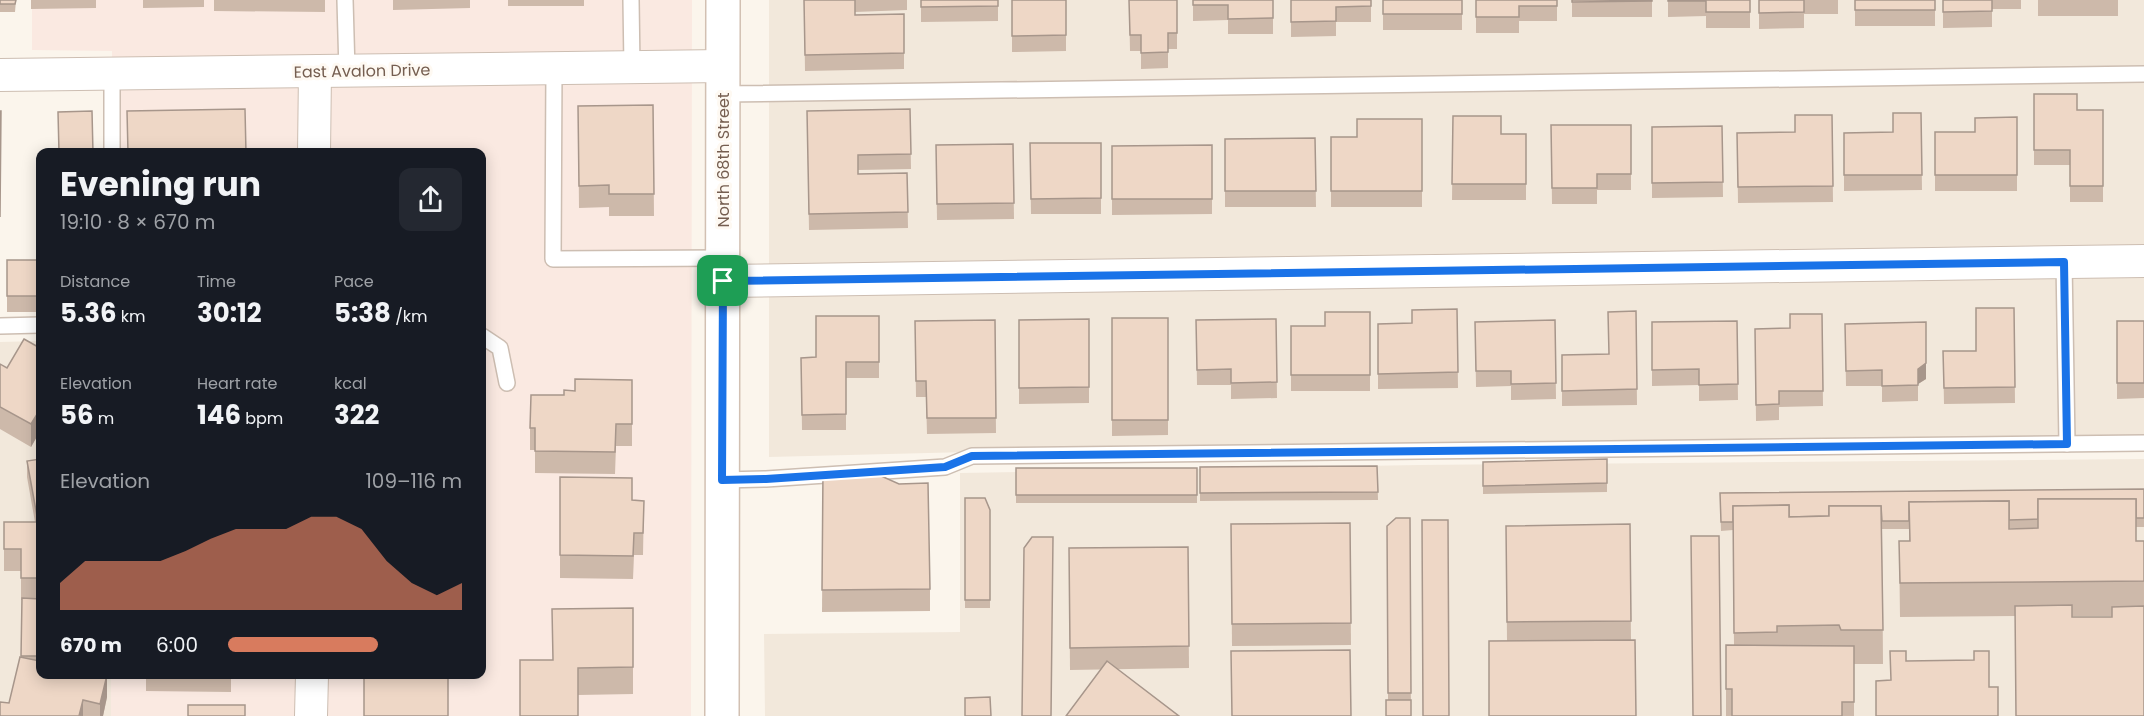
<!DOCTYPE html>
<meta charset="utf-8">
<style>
:root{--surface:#171b24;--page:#242831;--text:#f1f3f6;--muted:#9ea1a6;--accent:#d87b5e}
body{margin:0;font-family:Poppins,sans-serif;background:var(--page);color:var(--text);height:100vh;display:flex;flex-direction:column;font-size:22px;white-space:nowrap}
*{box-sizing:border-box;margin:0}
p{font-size:20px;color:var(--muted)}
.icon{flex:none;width:33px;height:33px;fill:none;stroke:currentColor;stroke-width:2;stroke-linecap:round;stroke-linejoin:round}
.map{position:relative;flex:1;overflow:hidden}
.sheet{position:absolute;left:36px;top:148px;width:450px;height:531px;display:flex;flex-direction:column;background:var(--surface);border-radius:12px;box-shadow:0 3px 15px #0003}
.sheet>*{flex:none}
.pin{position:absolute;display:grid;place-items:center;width:51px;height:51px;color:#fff;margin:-26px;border-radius:12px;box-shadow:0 3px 9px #0006}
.round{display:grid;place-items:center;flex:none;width:63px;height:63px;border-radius:12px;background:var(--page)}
.head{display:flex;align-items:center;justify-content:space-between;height:102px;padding:0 24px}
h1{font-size:33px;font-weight:700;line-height:45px}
.stats{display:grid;grid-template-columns:repeat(3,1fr);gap:9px;height:102px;padding:6px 24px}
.stats div{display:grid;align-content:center}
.stats b{font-size:26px;font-weight:700}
.stats small{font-size:16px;font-weight:400}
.stats p{font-size:16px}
.chart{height:168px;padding:12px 24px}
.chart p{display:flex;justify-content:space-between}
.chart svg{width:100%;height:108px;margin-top:6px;fill:var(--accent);opacity:.7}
ul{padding:0 24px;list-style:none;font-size:20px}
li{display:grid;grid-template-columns:96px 72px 1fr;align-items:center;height:45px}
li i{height:15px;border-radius:8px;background:var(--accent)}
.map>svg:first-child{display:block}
</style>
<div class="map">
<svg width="2144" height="716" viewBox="0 0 2144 716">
<rect width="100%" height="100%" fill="#fbf5ec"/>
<g fill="#f2e8db">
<path d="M769,0H2144V438L1087,449L769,457Z"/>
<path d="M40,341V675H114V716H0V342Z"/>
<path d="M2144,459V716H765L764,634L960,632V473L1419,465Z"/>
</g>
<path fill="#fae9e1" d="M32,0H692L691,716H111V675H482V153H112V51L32,50Z"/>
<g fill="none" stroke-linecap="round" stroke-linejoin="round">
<g stroke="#cdbeb2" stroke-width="18">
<g id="service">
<path d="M345,0L347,71"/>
<path d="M631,0L632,67"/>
<path d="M554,68L553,259L722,258"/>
<path d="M112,74V153"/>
<path d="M723,94L2144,74"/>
<path d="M2064,262L2067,444"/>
<path d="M0,326L40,325"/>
<path d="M482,336L500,348L507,383"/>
<path d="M722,480L766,479L945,467L972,456L2144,443"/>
</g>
</g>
<g stroke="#cdbeb2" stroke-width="34">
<g id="minor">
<path d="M0,75L723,66"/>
<path d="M314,153L315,72"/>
<path d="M722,281L2144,261"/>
<path d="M311,716L312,675"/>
</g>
</g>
<g stroke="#d2c0b2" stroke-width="36">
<path id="secondary" d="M722,716L723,0"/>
</g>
<use href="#service" stroke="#fff" stroke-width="15"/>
<use href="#minor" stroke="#fff" stroke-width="32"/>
<use href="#secondary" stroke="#fff" stroke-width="33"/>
</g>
<g fill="#cdb9aa" fill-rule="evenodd">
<path d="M0,0H16L15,12H0Z"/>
<path d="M31,0H96V8L31,9Z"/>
<path d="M143,0H204V7L143,8Z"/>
<path d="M214,0H325V12L214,11Z"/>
<path d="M393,0H470V8L393,10Z"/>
<rect x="508" y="0" width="76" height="6"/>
<path d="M804,0H907V10L855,12V15L904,14V69L805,71Z"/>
<path d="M921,0H998V21L921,22Z"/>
<path d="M1012,0H1066V51L1012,52Z"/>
<path d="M1129,0H1177V49H1168V68L1141,69V51H1130Z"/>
<path d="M1193,0H1273V34H1228V20L1193,21Z"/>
<path d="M1291,0H1371V22H1336V36L1291,37Z"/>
<rect x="1383" y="0" width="79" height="30"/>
<path d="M1476,0H1557V21H1519V33H1476Z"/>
<rect x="1572" y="0" width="80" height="17"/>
<path d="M1668,0H1750V28H1706V16L1668,17Z"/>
<path d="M1759,0H1838V14H1804V28L1759,29Z"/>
<rect x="1855" y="0" width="80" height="26"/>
<path d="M1943,0H2021V9H1992V27L1943,28Z"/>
<rect x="2038" y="0" width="80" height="16"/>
<path d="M2034,94L2077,110H2103V202H2070V165H2034Z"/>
<path d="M653,105L654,216H609V207L579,208L578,106Z"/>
<path d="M910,109L911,169L858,170V174L907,173L908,228L809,230L807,111Z"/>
<path d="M1921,113L1922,190L1844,191V133L1893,132Z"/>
<path d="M1832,115L1833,202L1738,203L1737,133L1795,132Z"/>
<path d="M1453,116L1501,134H1526V200H1452Z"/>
<path d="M2017,117V191H1935V132H1975Z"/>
<path d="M1422,119V207H1331V137H1357Z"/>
<path d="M1551,125H1631V190H1597V204H1552Z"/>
<path d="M1722,126L1723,197L1652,198V127Z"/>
<path d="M1315,138L1316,207H1225V139Z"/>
<path d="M1030,143H1101V214H1031Z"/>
<path d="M1013,144L1014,219L937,220L936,145Z"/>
<path d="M1212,145V214L1112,215V146Z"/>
<rect x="7" y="260" width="33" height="52"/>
<path d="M2014,308L2015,403L1944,404L1943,351H1976Z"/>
<path d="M1457,309L1458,388L1378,389V324L1412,323Z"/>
<path d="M1636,311L1637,405L1562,406V355L1608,354Z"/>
<path d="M1370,312V391H1291V326H1325Z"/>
<path d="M1822,314L1823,406L1779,407V420L1756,421L1755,329L1790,328Z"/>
<path d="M879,316V378H846V430H802L801,358L816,357Z"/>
<path d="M1112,318H1168V435L1112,436Z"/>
<path d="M1089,319V403L1019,404V320Z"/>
<path d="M1276,319L1277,398L1231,399V385H1197L1196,320Z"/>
<path d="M995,320L996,433L927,434L926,397H916L915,321Z"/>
<path d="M1555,320L1556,399L1511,400V386L1476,387L1475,322Z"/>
<path d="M1737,321L1738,400L1699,401V385L1652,386V322Z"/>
<path d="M2117,321H2144V398L2117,399Z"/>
<path d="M1845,324L1926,379L1918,384V401L1882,402V386H1846Z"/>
<path d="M40,348V434L39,433L31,447L0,429V364L7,368Z"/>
<path d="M632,380V446H616L615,474L535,473V450H530V428L564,395L575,391Z"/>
<path d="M40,459V675L107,697L103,716H0L9,703L21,657L22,600H21V571H4V522H35L27,477V461Z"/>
<path d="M1607,459V492L1483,494V462Z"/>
<path d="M1377,466L1378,500L1200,501V467Z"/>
<rect x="1016" y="468" width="181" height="35"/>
<path d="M823,471L930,589V611L822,612Z"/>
<path d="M560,477L632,500L644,501L643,555H634L633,579L560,578Z"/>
<path d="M2144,489V527H2136V541H2144V716L2015,616L1900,617L1899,541H1909V529H1882L1883,664H1854V716H1726V645H1734L1733,530L1721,531L1720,493ZM2009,528H2038L2009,529ZM2072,616H2112V617H2072Z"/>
<path d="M965,498L990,510V608H965Z"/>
<path d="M1410,518L1411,716L1388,700L1387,526Z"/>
<path d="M1350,523L1351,645L1232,646L1231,524Z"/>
<path d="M1630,524L1631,640L1507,641L1506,526Z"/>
<path d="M1188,547L1189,668L1070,670L1069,548Z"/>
<path d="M633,608V694L578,695L552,660Z"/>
<path d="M146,675H231V692L146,691Z"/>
</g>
<g fill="#a7968b">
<path d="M1926,363V379L1918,384V369Z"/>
<path d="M39,411V433L31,447V424Z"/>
<path d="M107,675V697L103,716H100V704Z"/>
<path d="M83,700V716H79Z"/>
</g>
<g fill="#eed7c6" stroke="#a7968b" stroke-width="1.5">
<path d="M0,0H16L15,4H0Z"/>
<path d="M804,0H855V15L904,14V53L805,55Z"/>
<path d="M921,0H998V6L921,7Z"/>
<path d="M1012,0H1066V35L1012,36Z"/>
<path d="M1129,0H1177V33H1168V52L1141,53V35H1130Z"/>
<path d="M1193,0H1273V18L1228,19V5H1193Z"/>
<path d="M1291,0H1371V6L1336,7V21L1291,22Z"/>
<rect x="1383" y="0" width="79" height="14"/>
<path d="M1476,0H1557V6H1519V17H1476Z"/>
<path d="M1572,0H1652V1L1572,2Z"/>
<path d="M1668,0H1750V12H1706V1H1668Z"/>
<path d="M1759,0H1804V12L1759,13Z"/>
<rect x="1855" y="0" width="80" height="10"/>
<path d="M1943,0H1992V11L1943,12Z"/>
<path d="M2034,94H2077V110H2103V186H2070V150H2034Z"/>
<path d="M653,105L654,194H609V185L579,186L578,106Z"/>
<path d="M245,109L246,153H128L127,111Z"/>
<path d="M910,109L911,154L858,155V174L907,173L908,212L809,214L807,111Z"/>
<path d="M0,111H1L0,217Z"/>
<path d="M92,111L93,153H59L58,112Z"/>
<path d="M1893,113H1921L1922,175H1844V133L1893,132Z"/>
<path d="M1795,115H1832L1833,186L1738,187L1737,133L1795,132Z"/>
<path d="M1453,116H1501V134H1526V184H1452Z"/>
<path d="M2017,117V175H1935V132H1975V118Z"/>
<path d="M1357,119H1422V191H1331V137H1357Z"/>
<path d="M1551,125H1631V174H1597V188H1552Z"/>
<path d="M1722,126L1723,182L1652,183V127Z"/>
<path d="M1315,138L1316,191H1225V139Z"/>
<path d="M1030,143H1101V198L1031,199Z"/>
<path d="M1013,144L1014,203L937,204L936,145Z"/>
<path d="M1212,145V199H1112V146Z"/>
<rect x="7" y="260" width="33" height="36"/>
<path d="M1976,308H2014L2015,387L1944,388L1943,351H1976Z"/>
<path d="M1457,309L1458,372L1378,374V324L1412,323V310Z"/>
<path d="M1636,311L1637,389L1562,391V355L1609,354L1608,312Z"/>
<path d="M1325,312H1370V375H1291V326H1325Z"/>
<path d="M1790,314H1822L1823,391H1779V404L1756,405L1755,329L1790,328Z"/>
<path d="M816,316H879V362H846V414L802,415L801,358L816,357Z"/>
<rect x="1112" y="318" width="56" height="102"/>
<path d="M1089,319V387L1019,388V320Z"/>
<path d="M1276,319L1277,382L1231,383V369L1197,370L1196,320Z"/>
<path d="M995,320L996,418H927L926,381H916L915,321Z"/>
<path d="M1555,320L1556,383L1511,384V371H1476L1475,322Z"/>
<path d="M1737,321L1738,384L1699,385V369L1652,370V322Z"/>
<rect x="2117" y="321" width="27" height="62"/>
<path d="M1926,322V363L1918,369V385L1882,386V370L1846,371L1845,324Z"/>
<path d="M24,339L40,348V411H39L31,424L0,407V364L7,368Z"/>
<path d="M575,379L632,380V424H616L615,452L535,451V428H530L531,395H564V390L575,391Z"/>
<path d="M40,459V516H37L27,461Z"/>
<path d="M1607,459V483L1483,486V462Z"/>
<path d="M1377,466L1378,492L1200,493V467Z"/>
<rect x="1016" y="468" width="181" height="27"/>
<path d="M823,471H870L899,484L928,483L930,589L822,590Z"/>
<path d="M560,477L632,478V500L644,501L643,533H634L633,556L560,555Z"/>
<path d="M2144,489V518H2136V499H2038V519L2009,520V501L1909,502V521H1882L1881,506H1829V516L1789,517V505L1733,506V522H1721L1720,493Z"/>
<path d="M965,498H985L990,510V600H965Z"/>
<path d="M2038,499H2136V541H2144V581L1900,583L1899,541H1910L1909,502L2009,501V529L2038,528Z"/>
<path d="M1789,505V517L1829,516V506H1881L1883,630H1841L1839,625L1777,626V632L1734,633L1733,506Z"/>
<path d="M1396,518H1410L1411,693H1388L1387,526Z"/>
<path d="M1422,520H1448L1449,716H1423Z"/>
<path d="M4,522H40V578H21V549H4Z"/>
<path d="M1350,523L1351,623L1232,624L1231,524Z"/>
<path d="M1630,524L1631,621L1507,622L1506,526Z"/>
<path d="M1691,536H1719L1721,716H1693Z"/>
<path d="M1032,537H1053L1051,716H1022L1024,548Z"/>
<path d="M1188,547L1189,646L1070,648L1069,548Z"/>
<path d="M22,598L40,599V656H21Z"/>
<path d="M2072,605V617H2112V607L2144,606V716H2016L2015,606Z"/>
<path d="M633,608V667L578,668V716H520V660H553L552,609Z"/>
<path d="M1635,640L1636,716H1489V641Z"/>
<path d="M1726,645L1854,646V702H1842V716H1732V689H1726Z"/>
<path d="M1350,650L1351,716H1232L1231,651Z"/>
<path d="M1890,651H1906V661L1974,660V651H1989V687H1998V716H1876V681L1891,680Z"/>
<path d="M20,657L40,661V675H107L100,704L83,700L79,716H0V702L9,703Z"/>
<path d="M1107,661L1179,716H1066Z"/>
<rect x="364" y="675" width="84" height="41"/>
<path d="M990,697L991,716H965V698Z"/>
<rect x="1386" y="700" width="25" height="16"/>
<rect x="188" y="705" width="57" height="11"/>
</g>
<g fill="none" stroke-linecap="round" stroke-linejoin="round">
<g stroke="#fff" stroke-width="12">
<path id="route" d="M2064,262L2067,444L972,456L945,467L766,479L722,480L723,281Z"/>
</g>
<use href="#route" stroke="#1a73e8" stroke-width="8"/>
</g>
<g text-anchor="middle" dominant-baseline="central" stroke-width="6" stroke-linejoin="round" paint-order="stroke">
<g font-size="16" fill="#755e50" stroke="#fef9f2">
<text transform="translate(362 71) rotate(-1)">East Avalon Drive</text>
<text transform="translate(723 160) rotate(-90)">North 68th Street</text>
</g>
</g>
</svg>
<div class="pin" style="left:723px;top:281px;background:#1e9e55"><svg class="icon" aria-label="arrive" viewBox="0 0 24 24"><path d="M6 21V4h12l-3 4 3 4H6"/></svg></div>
<section class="sheet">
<div class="head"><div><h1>Evening run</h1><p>19:10 · 8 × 670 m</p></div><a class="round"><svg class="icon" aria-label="share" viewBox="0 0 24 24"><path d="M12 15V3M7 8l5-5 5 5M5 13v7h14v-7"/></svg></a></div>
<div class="stats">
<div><p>Distance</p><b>5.36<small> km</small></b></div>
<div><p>Time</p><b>30:12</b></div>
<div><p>Pace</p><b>5:38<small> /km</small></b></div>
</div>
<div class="stats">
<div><p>Elevation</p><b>56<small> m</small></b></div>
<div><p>Heart rate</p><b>146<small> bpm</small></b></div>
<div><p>kcal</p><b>322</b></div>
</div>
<div class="chart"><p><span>Elevation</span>109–116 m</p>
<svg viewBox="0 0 160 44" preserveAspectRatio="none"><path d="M0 44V33L10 24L20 24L30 24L40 24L50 20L60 15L70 11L80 11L90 11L100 6L110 6L120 11L130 24L140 33L150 38L160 33V44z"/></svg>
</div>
<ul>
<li><b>670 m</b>6:00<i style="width:64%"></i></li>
</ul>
</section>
</div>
